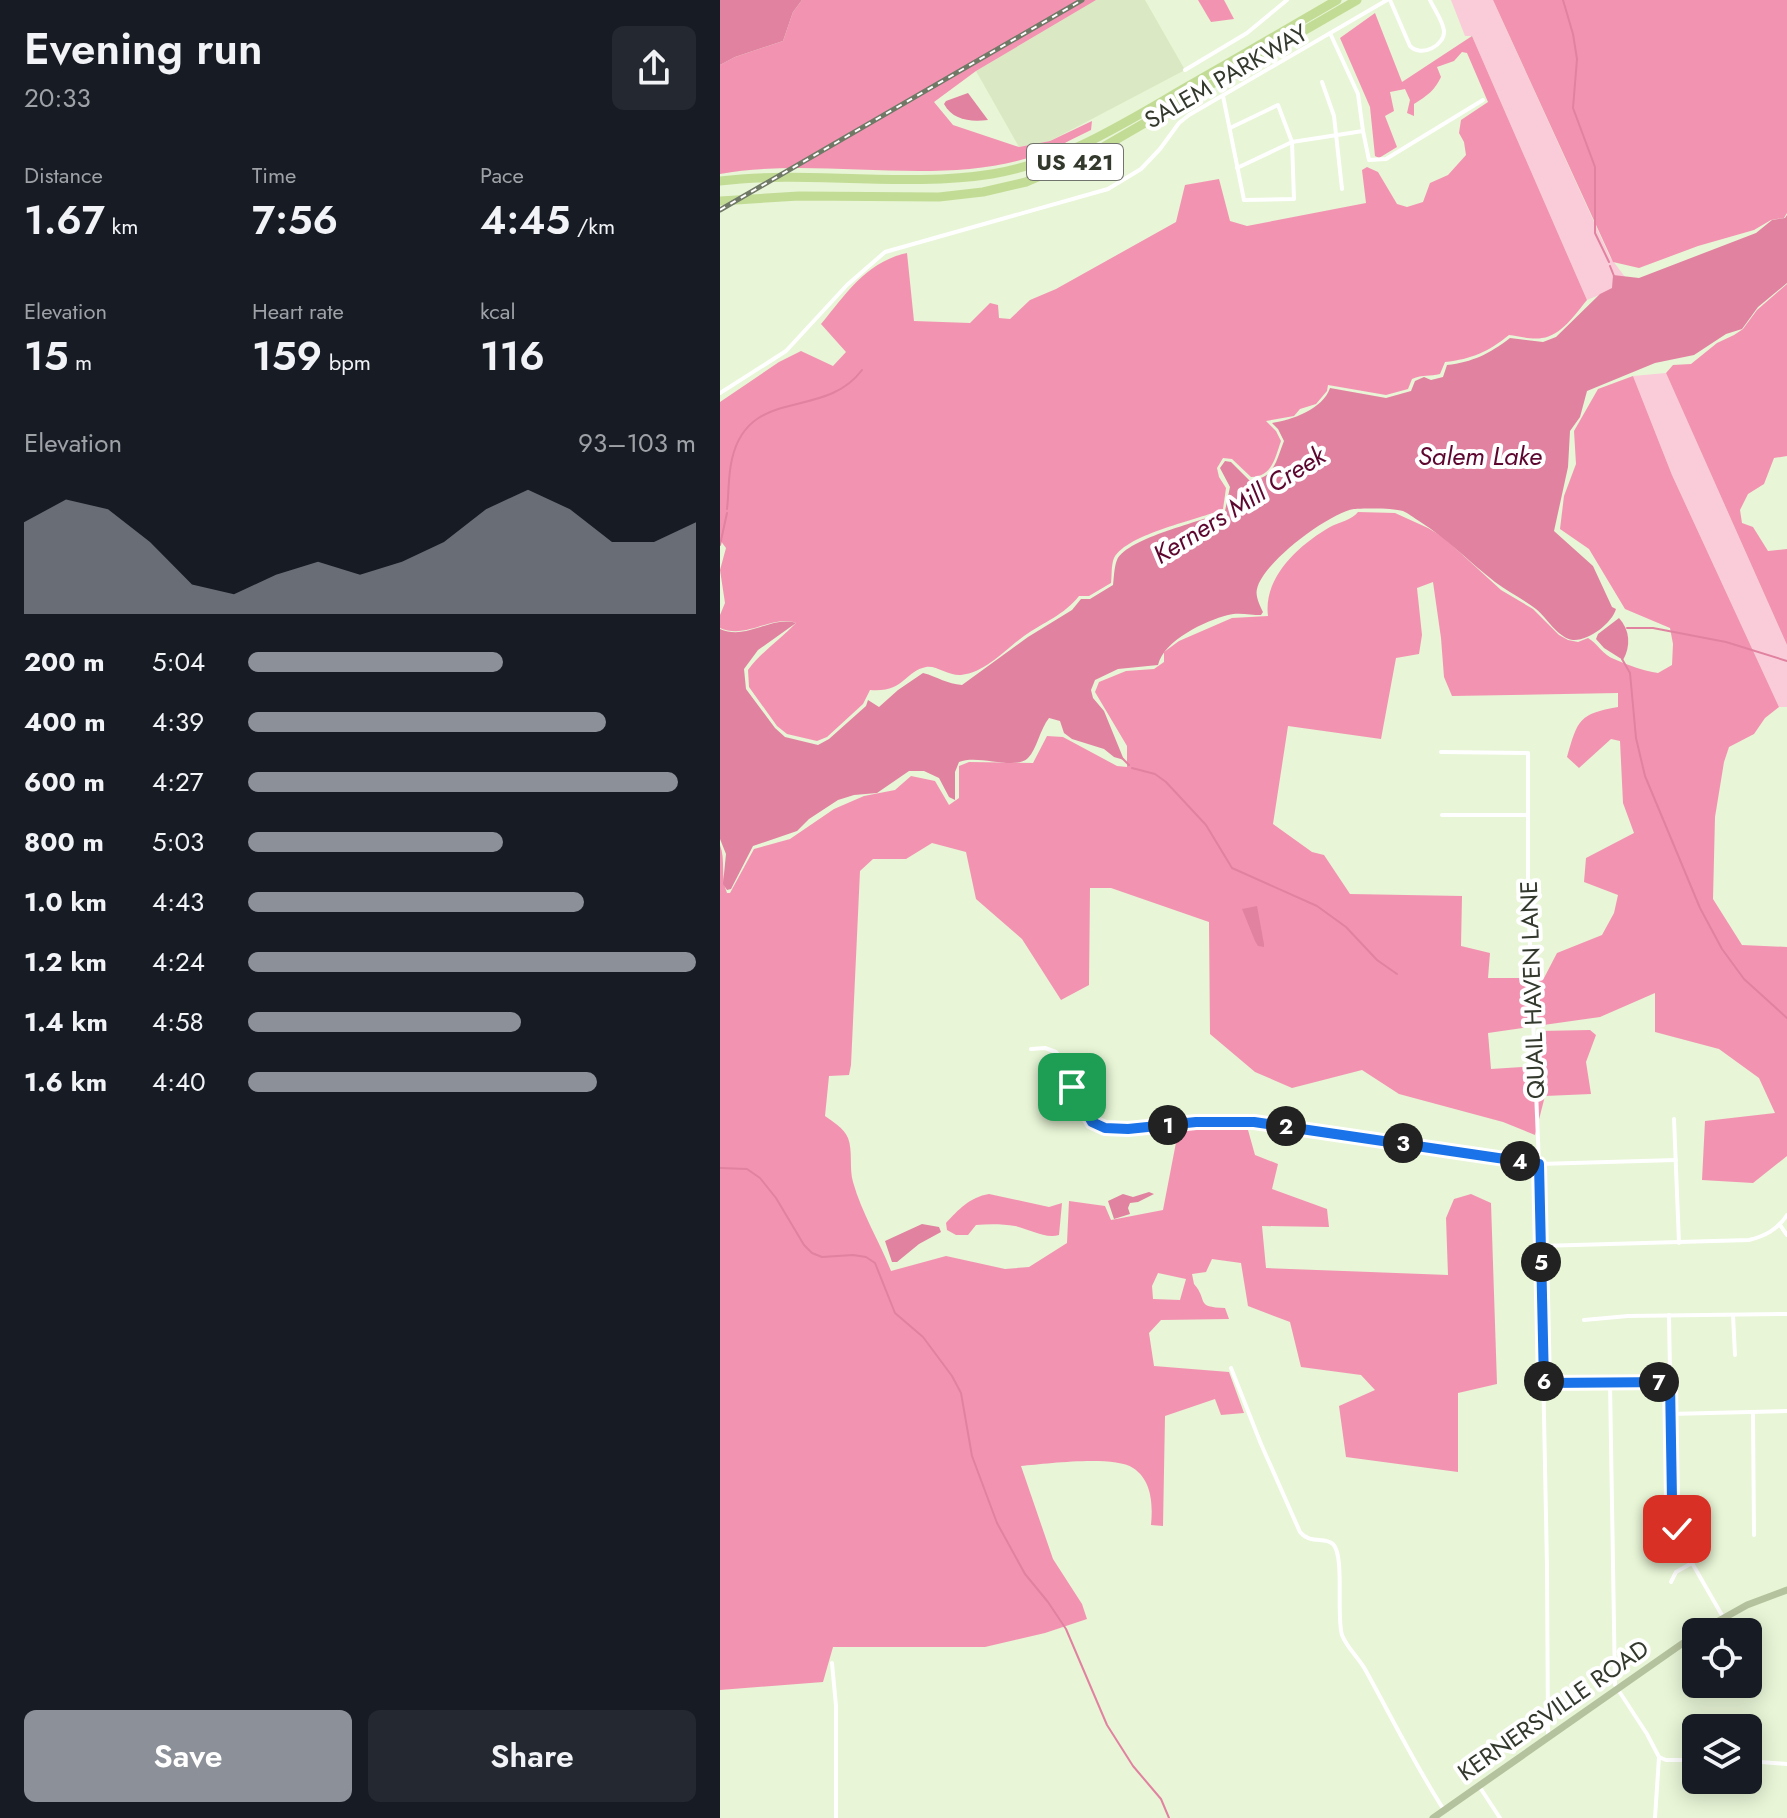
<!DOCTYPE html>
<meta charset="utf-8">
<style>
:root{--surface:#171b24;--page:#242831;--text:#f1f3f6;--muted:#9ea1a6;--accent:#8c9099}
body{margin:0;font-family:Jost,sans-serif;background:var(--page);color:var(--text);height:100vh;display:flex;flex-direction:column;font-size:30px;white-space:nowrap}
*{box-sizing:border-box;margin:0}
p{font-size:26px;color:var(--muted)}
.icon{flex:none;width:44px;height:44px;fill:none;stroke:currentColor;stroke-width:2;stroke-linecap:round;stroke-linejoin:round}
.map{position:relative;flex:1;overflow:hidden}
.details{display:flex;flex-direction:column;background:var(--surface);width:720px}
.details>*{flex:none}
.buttons{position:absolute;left:962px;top:1618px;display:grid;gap:16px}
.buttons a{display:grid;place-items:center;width:80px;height:80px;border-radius:12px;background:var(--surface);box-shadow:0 4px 20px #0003;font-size:40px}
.pin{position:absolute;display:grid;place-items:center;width:68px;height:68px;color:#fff;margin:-34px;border-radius:16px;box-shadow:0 4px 12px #0006}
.km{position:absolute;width:40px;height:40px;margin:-20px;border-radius:50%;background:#222;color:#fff;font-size:22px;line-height:40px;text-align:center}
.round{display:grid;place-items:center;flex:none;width:84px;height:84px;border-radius:12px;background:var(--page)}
.head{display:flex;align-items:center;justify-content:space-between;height:136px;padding:0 24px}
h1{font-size:44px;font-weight:600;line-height:60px}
.stats{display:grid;grid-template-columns:repeat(3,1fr);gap:12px;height:136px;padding:8px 24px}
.stats div{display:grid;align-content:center}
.stats b{font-size:40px;font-weight:600}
.stats small{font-size:22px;font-weight:400}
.stats p{font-size:22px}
.chart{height:224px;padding:16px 24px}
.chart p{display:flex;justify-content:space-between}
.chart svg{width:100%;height:144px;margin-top:8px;fill:var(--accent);opacity:.7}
.button{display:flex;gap:16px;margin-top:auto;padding:16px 24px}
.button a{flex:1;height:92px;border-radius:12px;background:var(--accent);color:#fff;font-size:32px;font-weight:600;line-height:92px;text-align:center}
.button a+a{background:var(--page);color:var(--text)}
ul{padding:0 24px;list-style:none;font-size:26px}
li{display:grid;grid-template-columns:128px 96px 1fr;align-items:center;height:60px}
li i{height:20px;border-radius:10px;background:var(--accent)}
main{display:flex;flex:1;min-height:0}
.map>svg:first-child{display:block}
</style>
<main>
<section class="details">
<div class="head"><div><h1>Evening run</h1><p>20:33</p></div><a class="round"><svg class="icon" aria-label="share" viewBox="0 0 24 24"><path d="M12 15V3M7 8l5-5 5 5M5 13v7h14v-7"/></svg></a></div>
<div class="stats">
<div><p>Distance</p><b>1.67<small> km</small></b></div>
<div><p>Time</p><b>7:56</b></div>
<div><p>Pace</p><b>4:45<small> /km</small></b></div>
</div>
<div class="stats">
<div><p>Elevation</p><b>15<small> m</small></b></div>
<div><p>Heart rate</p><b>159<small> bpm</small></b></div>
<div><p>kcal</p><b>116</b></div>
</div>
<div class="chart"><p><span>Elevation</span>93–103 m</p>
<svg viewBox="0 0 160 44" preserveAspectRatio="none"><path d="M0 44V16L10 9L20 12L30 22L40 35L50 38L60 32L70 28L80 32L90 28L100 22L110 12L120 6L130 12L140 22L150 22L160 16V44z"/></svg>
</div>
<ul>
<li><b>200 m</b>5:04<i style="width:57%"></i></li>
<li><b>400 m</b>4:39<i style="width:80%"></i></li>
<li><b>600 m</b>4:27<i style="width:96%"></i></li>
<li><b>800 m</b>5:03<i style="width:57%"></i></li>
<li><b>1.0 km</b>4:43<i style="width:75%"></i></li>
<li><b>1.2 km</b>4:24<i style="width:100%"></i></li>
<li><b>1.4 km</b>4:58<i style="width:61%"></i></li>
<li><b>1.6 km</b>4:40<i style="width:78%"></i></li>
</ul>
<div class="button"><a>Save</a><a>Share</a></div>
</section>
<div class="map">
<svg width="1067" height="1818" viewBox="0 0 1067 1818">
<rect width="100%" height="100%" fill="#e8f5d6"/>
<path fill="#dae9c3" d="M375,0H425L465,70L330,141L299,147L256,71Z"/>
<g fill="#faccd9">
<path d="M731,0H773L890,257L905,277L889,291L867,300L752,36H745Z"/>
<path d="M946,373L1067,645V707H1059L952,475L913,376Z"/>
</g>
<g fill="#f393b2" fill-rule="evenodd">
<path d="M82,0H376L256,71L214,102L233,125L299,147L330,141L372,121L371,130C352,139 333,150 314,156C219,188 99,156 0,174V65L15,57L63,41L73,12Z"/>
<path d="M478,0H504L514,19L491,22Z"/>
<path d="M773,0H1067V213L1064,218L1051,220L1034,230L978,246L919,268L893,262Z"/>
<path d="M655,13L682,82L752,36L867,300C856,313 841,336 822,338C812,340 799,336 789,335C768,352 752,359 725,362L720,374C710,377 703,374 692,379L688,389L666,395L608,385L607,391L596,404L580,409L574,416L546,421L556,431L561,441C555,458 552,477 531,477L512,459L503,458L497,468L499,477L506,488L503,509C479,520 408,533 394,558C391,565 392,576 391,583L369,596H359C344,615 324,622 304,636C286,649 265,673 241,675C229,676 216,665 206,667C185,671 184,693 150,690L143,704L107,737L97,741L67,734L57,726L29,687L28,670C42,651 60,640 76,623C52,614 27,640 0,628V615L5,603L0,570L6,548L0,540V402L59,362L81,351L113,366L126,352L101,324C127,293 146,262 187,253L194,321L250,323L270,303L278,305L279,318L290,319L310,300L336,289L456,222L465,185L499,179L510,221L527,226L646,203L642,170L647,167L658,172L677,204L687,207L703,202L710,183L728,175L746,155L744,142L739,133L741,120L768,102L747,53L742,52L734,61L717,67L721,77C715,90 707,96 694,104V116L687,113L690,100L685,89L670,92L674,111L665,116L677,147L659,158L655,156L650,107L620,38Z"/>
<path d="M1067,284V456L1054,458L1044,484L1028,494L1020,510L1022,523L1033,527L1048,551L1067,549V645L946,373L953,365L971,364L997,343L1014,335L1023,329L1037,310Z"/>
<path d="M913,376L952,475L1059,707L1045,718L1034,734L1009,747L1004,762L995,817L993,899L1022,945L1067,947V1156L1033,1183L982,1180L985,1121L1055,1113L1039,1078L999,1049L935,1032V993L880,1017L768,1033L771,1069L818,1066L819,1031L870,1030L876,1035L866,1062L871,1094L825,1096L815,1135L783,1122L679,1094L642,1070L572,1088L535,1072L490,1034L489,922L391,888H370L369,985L341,1000L302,939L256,899L246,852L212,843L186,859H153L140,871L131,1065L129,1075L109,1076L105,1116C113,1122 124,1128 128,1138C133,1151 129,1168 133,1182C142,1214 159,1240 171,1271L226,1256L285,1269L309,1267L347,1243L349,1201L385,1206L391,1220L443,1210L459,1127L506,1125L528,1130L535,1155L558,1164L552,1189L607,1209L609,1227L542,1226L546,1268L728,1275L726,1218L734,1199L751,1194L771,1203L777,1384L738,1393V1472L626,1457L619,1406L655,1390L641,1375L581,1367L570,1322L528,1306L521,1263L492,1259L486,1272L472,1274L474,1284C489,1301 474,1307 505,1308L509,1319L441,1320L429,1333L434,1366L509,1372L524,1413L501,1415L495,1399L445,1416L443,1526L431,1525C433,1505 432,1480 413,1468C393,1455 326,1464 301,1466L333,1559L362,1604L367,1619L325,1633L265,1647H113L103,1682L0,1690V845C6,861 0,876 7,893H10L34,849L70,839L114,809L144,796L175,790L191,776L215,781L229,805L239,798V766L249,762L313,763L327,736L343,737L397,766L407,767V746L375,692L379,682L406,671L434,669L444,662V652L459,641L512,618L548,616C543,577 579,545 610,527C619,522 632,520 638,512L675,513L708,528L723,537L781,590L813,609L839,635L848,640L858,642L868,638C877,643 883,655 894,659C908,665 923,671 938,673L952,665L953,644L950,628L905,609L869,549L840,529L844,496L856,464L854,431L878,389ZM713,582L721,638L724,677L732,696L898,693V707C859,714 858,719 847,757L859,768L891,739L900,741L903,803L914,833L866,858L864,882L898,895L894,913L882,935L837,953L824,978H768L770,953L741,946L742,896L630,894L604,855L592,852L553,824L568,726L661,739L676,658L699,654L702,635L697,588ZM438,1273L466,1279L460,1300L433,1299L432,1286Z"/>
<path d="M269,1194L329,1207L342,1203L339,1235C325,1239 309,1229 295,1226C283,1224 269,1224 256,1225L248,1235H236L227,1230L226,1223C238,1210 250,1197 269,1194Z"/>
</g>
<g fill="#e182a1">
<path d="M0,0H82L73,12L63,41L15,57L0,65Z"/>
<path d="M248,93L268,120C249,122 233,120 224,104L226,101Z"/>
<path d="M1067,215V283L1038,307L1022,329L1006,334L974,355L935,363L867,391L860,417L850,431L848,467L834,531L873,566L892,607L896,609C892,623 869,641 853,640C838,638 827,618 816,609C803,599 788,592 775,582C748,561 728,539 699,521C694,518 688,513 683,511C675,508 643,508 634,509C609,513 542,563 537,589C535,596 540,606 543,612L541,615C531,615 518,612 508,615C485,621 444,640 438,665L398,669L375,680L371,690L373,698L384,711L404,760L394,757L384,749L352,739L344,733L340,721L329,718C320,729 317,749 308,758C295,771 259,754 239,762L235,772V800L229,797L219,778L204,771H189L157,793L134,795L118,800L89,819L77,831L33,846L11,889L7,890L3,884L6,854L0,839V629C27,641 51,615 76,623L38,650L24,669L26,689L55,728L65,737L98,745L109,739L146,706L148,700L159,707L178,690L203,673C218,677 227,684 242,685L308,637L352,610L361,599H370L393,585C394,578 394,567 397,560C408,537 483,522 505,511L510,487L500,468L505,461L511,462L529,480C554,480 556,461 564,441L558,429L552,423C572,420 603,409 610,388L666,398L691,391L695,381L704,377L711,380L723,377L727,365C753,362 769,354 790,338L823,342L836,337L880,294L892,288L893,275L919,278L1036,233L1052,220L1065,218Z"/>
<path d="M899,618C910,630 911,646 903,660L884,648L876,639L878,634Z"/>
<path d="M537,906L544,944V947L538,946L535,941L522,909Z"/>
<path d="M429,1192L434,1194L418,1202L410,1203L408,1208L410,1214L394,1219L388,1201L403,1194L413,1197Z"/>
<path d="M202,1224L219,1227L221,1232L199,1244L177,1262H172L165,1241Z"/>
</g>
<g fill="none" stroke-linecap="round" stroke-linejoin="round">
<g stroke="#e182a1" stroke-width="2">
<path d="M843,0L853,34L857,59L853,108L875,167V233L889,262"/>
<path d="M890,266L894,276"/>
<path d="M7,509C9,492 8,475 12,459C29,385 104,421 142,370"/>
<path d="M0,545L7,513"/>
<path d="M907,628H933L1006,642L1067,661"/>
<path d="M902,659L910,673L916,738L925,776L980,908L1002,949L1024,979L1067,1018"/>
<path d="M402,758L409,765"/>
<path d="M412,768L435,774L446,782L486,825L512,868L597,906L626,927L657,960L677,974"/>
<path d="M0,1168L27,1169L40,1178L56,1198L84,1245L92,1253L102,1257L133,1255L146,1257L155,1263L175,1313L203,1337L232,1376L241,1393L252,1456L277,1523L305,1574L328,1602L346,1629L387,1725L413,1766L441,1799L449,1818"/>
</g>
<g stroke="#fff" stroke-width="4">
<path d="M670,0L690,46C702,58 725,45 724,31C723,21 714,9 710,0"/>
<path d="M610,33L638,94L643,131L649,160L666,159L763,100"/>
<path d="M465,70L527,33L567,0"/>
<path d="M602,82L614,116L622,189"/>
<path d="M503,96L524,200L574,199L572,142L558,105L510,128"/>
<path d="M517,168L572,142L643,131"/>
<path d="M0,393L66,351L127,285L165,252L388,189L421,169L440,149L459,123L469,115L667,0"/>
<path d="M721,752L808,753V897L819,1164L827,1567L828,1735"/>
<path d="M722,815H808"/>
<path d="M311,1049L325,1048L336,1052L347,1067L352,1087L364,1111L372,1122L385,1128L408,1129L476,1122H534L819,1164L956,1160"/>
<path d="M954,1119L959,1243"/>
<path d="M1060,1225L1067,1235"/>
<path d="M820,1246L1029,1240C1045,1236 1057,1230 1067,1215"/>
<path d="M949,1315L952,1490L955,1519L968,1556L1003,1617"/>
<path d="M1013,1315L1015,1355"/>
<path d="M864,1320L908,1316L1067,1314"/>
<path d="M511,1368L541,1444L580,1532C591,1545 604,1536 613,1544C625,1556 616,1616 622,1635C627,1648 639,1658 646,1671C672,1718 695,1765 724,1810"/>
<path d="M824,1383L949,1382"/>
<path d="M890,1383L895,1685L927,1734L939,1757L946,1760H976"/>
<path d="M1033,1412L1034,1535"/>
<path d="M950,1414L1067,1411"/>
<path d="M951,1582L956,1572L972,1563"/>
<path d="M112,1663L116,1706V1818"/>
<path d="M1028,1761L1067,1764"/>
<path d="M759,1786L780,1818"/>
<path d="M935,1818L939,1757"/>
</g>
<g stroke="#b5c29e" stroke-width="7">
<path d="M979,1632L1027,1605L1067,1590"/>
<path d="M713,1818L976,1634"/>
</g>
<g stroke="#c2dc96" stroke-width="9">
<path d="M0,181C90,170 185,188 272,174C344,162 403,124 465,88C516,59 567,29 617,0"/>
<path d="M0,201L79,196L219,197L263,192L306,182L373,153L637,0"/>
</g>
<g stroke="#707866" stroke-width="5">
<path id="rail" d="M0,210L362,0"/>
</g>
<use href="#rail" stroke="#fff" stroke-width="2" stroke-dasharray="6" stroke-linecap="butt"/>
</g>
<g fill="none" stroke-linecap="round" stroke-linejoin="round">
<g stroke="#fff" stroke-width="16">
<path id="route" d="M352,1087L372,1122L385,1128L408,1129L476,1122H534L819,1164L824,1383L950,1382L952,1500L957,1529"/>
</g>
<use href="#route" stroke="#1a73e8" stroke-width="10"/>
</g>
<g text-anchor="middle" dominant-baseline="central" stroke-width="8" stroke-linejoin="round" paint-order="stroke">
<rect fill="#fff" stroke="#71746c" stroke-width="2" x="307" y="144" width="96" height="36" rx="6"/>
<g font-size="22" font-weight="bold" fill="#34392d">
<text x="355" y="162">US 421</text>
</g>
<g font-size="24" fill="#34392d" stroke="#fff">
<text transform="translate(506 76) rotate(-30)">SALEM PARKWAY</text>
<text transform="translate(812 990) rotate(-92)">QUAIL HAVEN LANE</text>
<text transform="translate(833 1710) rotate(-35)">KERNERSVILLE ROAD</text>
</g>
<g font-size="26" font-style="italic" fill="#5d062f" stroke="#fff">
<text x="760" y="456">Salem Lake</text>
<text transform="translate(519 505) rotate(-32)">Kerners Mill Creek</text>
</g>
</g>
</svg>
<div class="buttons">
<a><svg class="icon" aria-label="locate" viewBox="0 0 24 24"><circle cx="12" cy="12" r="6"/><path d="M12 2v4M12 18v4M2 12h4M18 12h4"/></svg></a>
<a><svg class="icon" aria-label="layers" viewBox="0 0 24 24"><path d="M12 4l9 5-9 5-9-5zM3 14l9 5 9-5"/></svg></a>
</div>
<div class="pin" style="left:352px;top:1087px;background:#1e9e55"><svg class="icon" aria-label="arrive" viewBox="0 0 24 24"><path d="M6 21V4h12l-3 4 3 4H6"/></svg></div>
<div class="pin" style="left:957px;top:1529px;background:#d93025"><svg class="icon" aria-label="check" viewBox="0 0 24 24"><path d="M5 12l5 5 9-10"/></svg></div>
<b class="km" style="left:448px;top:1125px">1</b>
<b class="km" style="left:566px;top:1126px">2</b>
<b class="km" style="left:683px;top:1143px">3</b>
<b class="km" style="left:800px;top:1161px">4</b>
<b class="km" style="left:821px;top:1262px">5</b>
<b class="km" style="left:824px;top:1381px">6</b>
<b class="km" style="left:939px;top:1382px">7</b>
</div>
</main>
